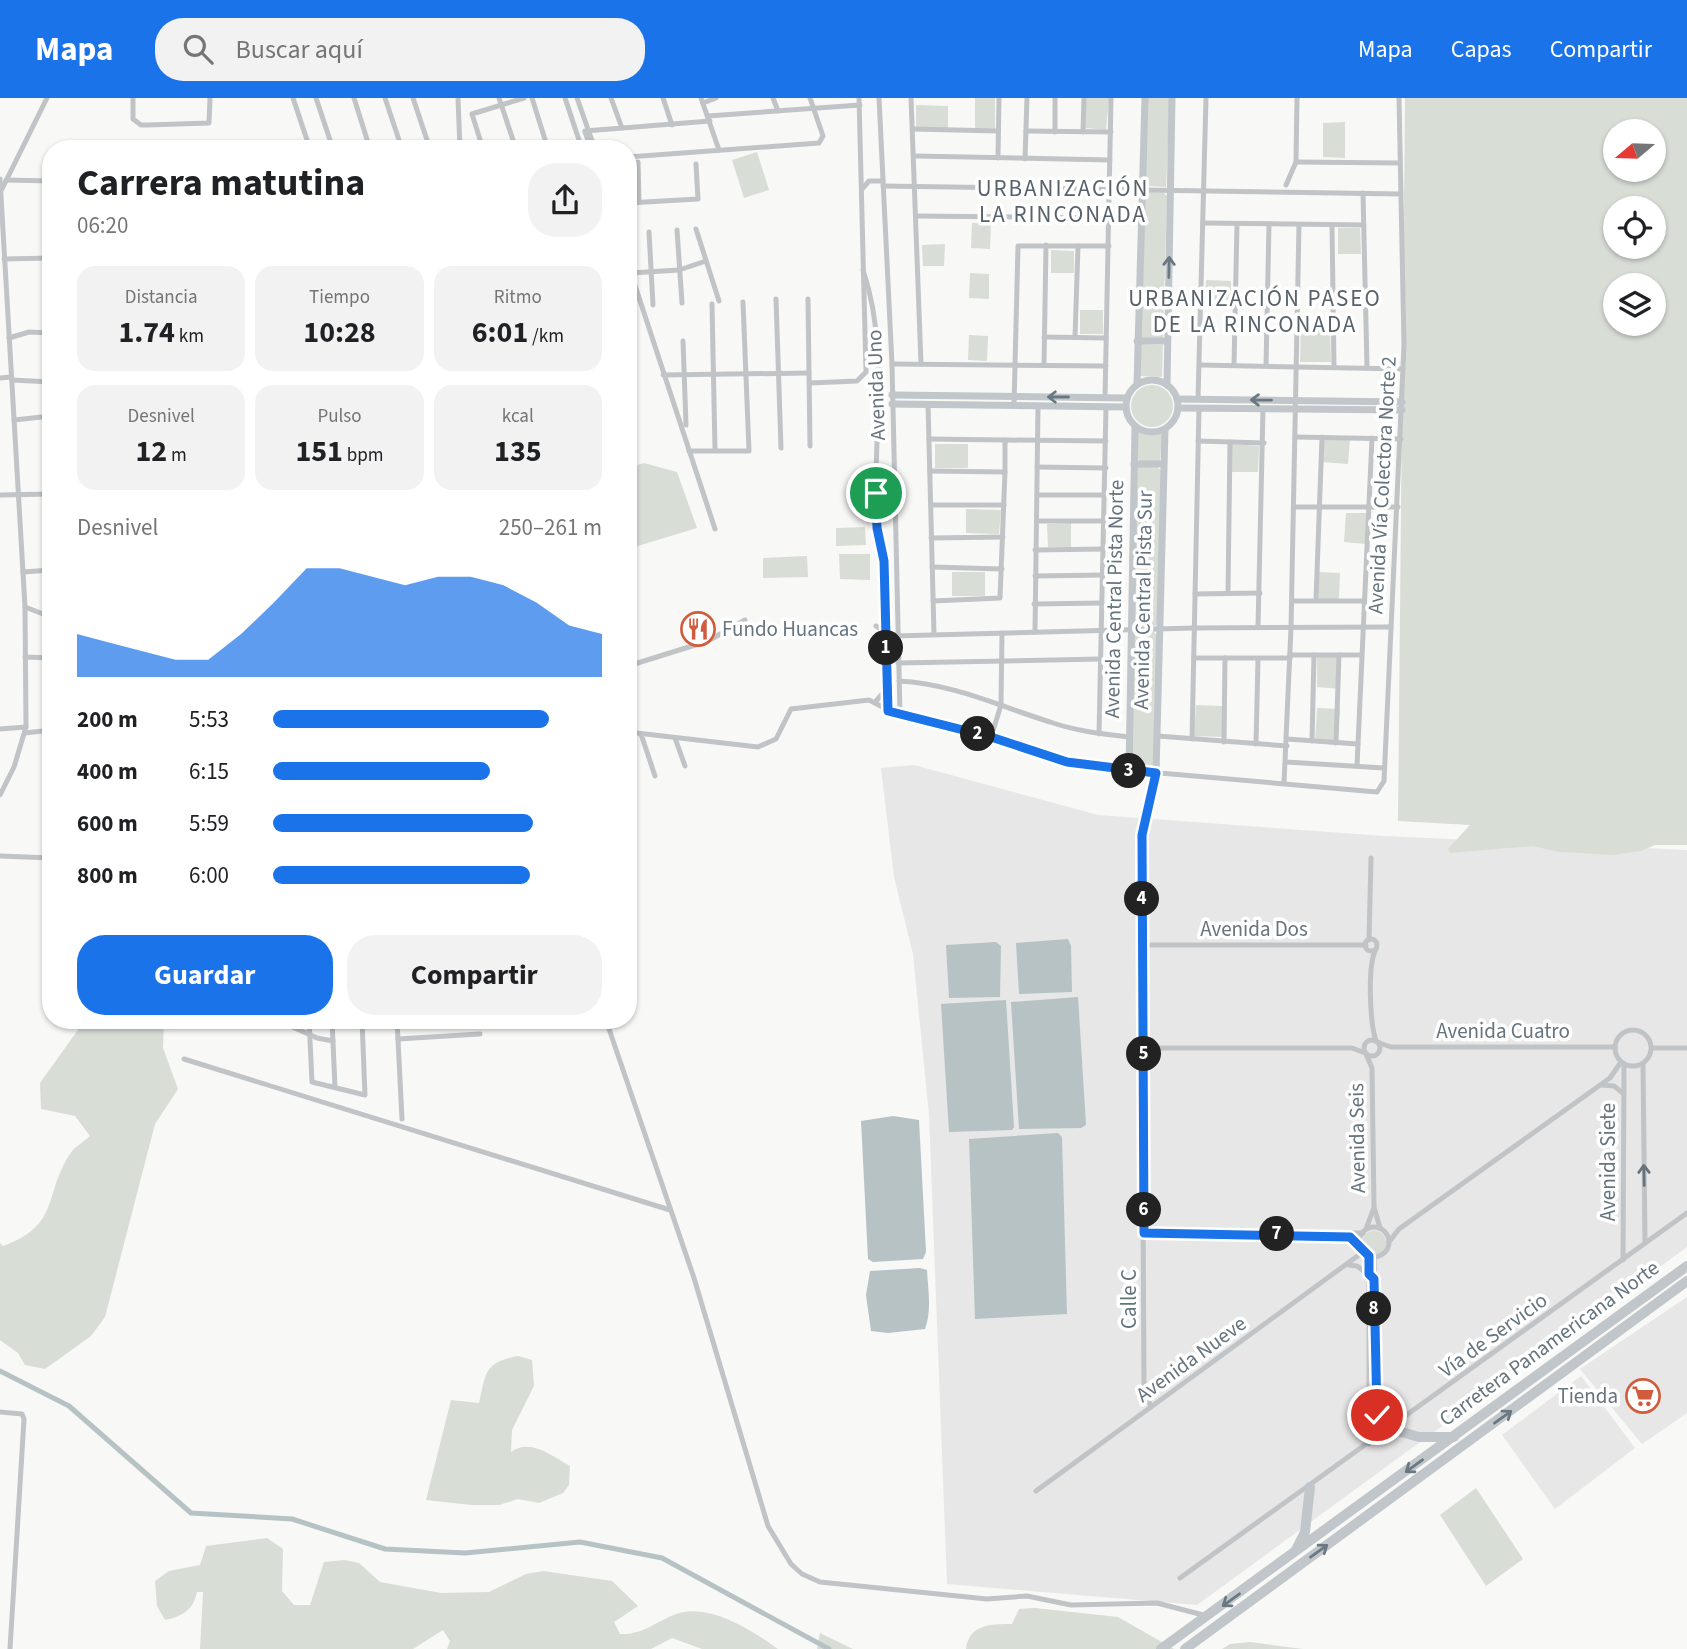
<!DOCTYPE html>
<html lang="es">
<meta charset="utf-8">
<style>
:root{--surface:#fff;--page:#f2f2f2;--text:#202124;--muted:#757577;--accent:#1a73e8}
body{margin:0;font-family:"Source Sans 3",sans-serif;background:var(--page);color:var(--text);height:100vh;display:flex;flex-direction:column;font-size:26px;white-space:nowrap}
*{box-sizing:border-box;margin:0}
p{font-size:23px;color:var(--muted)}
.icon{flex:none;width:38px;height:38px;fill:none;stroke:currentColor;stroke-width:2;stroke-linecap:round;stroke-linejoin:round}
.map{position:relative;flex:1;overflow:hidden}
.panel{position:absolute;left:42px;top:42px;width:595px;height:889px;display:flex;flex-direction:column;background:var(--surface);border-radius:28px;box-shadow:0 2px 5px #0004}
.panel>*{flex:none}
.needle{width:46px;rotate:251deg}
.buttons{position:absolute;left:1603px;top:21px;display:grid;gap:14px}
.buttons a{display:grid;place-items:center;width:63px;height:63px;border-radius:50%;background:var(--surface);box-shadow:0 2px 5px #0004;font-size:35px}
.pin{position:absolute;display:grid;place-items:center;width:60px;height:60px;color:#fff;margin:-30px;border:4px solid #fff;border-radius:50%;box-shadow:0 2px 7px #0007}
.km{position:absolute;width:35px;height:35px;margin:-18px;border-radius:50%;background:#222;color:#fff;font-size:19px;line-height:35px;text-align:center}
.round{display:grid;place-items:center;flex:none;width:74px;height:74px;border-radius:28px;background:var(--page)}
.overview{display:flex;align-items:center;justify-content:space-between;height:119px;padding:0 35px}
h1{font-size:38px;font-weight:700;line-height:52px}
.metrics{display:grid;grid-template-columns:repeat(3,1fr);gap:10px;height:119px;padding:7px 35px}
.metrics div{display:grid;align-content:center;border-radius:18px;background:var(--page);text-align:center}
.metrics b{font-size:30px;font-weight:700}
.metrics small{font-size:19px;font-weight:400}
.metrics p{font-size:19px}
.chart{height:196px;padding:14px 35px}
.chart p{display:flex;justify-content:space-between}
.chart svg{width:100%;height:126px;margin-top:7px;fill:var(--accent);opacity:.7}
.cta{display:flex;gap:14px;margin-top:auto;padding:14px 35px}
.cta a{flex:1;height:80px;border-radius:28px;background:var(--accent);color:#fff;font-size:28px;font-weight:700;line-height:80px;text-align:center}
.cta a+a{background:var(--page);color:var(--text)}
ul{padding:0 35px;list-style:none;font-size:23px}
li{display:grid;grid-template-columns:112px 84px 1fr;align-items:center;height:52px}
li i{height:18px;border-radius:9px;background:var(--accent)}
header{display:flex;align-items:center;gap:42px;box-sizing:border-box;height:98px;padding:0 35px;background:var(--accent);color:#fff}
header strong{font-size:33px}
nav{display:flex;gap:38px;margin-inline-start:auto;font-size:24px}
.search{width:490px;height:63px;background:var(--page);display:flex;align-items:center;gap:18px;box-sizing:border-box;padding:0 24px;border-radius:28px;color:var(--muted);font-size:26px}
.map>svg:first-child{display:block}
</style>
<header>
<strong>Mapa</strong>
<div class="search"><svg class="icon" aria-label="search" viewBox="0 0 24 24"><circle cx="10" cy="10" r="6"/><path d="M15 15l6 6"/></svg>Buscar aquí</div>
<nav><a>Mapa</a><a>Capas</a><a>Compartir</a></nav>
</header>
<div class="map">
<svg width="1687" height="1551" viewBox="0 0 1687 1551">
<rect width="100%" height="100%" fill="#f8f8f6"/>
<g fill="#e6e7e6">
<path d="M914,667L1098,717L1384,738L1687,752V1149L1197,1507L947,1486L929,1017L913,856L894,779L881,670Z"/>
<path d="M1687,1199V1315L1642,1346L1580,1271Z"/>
<path d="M1581,1278L1635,1350L1555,1411L1502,1337Z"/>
</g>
<g fill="#d8ddd6" fill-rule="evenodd">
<rect x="975" y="0" width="20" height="31"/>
<path d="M1086,0H1109L1106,32L1085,30Z"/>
<path d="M1146,0H1170L1166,89L1146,88Z"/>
<path d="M1405,0H1687V747H1655L1641,753L1613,757L1560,754L1532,748L1450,755L1448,751L1470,727L1398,723ZM1615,33H1654V72H1615ZM1615,110H1654V149H1615ZM1615,187H1654V226H1615Z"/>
<path d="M916,7L948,8V31L916,30Z"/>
<path d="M1345,24V60L1323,59V25Z"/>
<path d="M757,54L769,92L744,100L732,62Z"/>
<path d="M1145,94L1164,95L1167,98L1163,240H1141Z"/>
<path d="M972,125H991L990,151L971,150Z"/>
<path d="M1360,130L1361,156H1338V130Z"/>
<path d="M945,146L944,168H923L922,147Z"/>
<path d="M1051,152L1074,153V175H1051Z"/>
<path d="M970,175L989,176V201L969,200Z"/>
<path d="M1206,182L1231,183V202H1205Z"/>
<rect x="1080" y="212" width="23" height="24"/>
<path d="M1301,225H1330L1331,264H1300Z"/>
<path d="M969,237L988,238L987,263L968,262Z"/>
<path d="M1141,246L1163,247L1162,279L1140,278Z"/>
<circle cx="1152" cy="308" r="21"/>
<path d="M1138,333L1151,336L1162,334L1160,363L1140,364L1137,359Z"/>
<path d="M1323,341H1350L1348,366L1322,364Z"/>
<rect x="935" y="346" width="33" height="24"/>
<path d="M1232,346L1259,348L1258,374H1232Z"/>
<path d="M644,365L677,374L697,430L628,451V370Z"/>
<path d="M1138,369H1157L1161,372L1158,525L1154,529H1137L1134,525L1136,375Z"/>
<path d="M966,411L1001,412L999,436L966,435Z"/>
<path d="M1346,415H1368L1365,446L1344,444Z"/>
<path d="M1071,425V449H1048L1047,426Z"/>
<path d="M865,429L866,447L836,448V430Z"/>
<path d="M839,456H870V482L840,481Z"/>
<path d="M807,458L808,479L763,480V460Z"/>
<rect x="952" y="474" width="33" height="24"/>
<path d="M1319,474L1340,475L1339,501H1318Z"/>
<path d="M1153,533L1157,538L1154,668L1149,673L1134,672L1130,668L1134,536Z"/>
<path d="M1317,558H1340V591L1317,589Z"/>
<path d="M1196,607L1222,608V639L1194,638Z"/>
<path d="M1317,610L1340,611L1337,647L1315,645Z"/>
<path d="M85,922H164L163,950L178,991L155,1026L105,1219L91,1238L45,1271L25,1267L18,1255L0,1242V1145L3,1148C61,1127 43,1097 70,1056C74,1049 84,1044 90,1038L75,1018L41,1011L40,985Z"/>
<circle cx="1374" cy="1145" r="12"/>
<path d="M518,1258L532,1262L534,1288L512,1332L511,1354C530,1340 551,1357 570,1368L569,1387L563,1395L539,1405L518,1401L499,1407H472L426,1402L451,1302L479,1305C486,1275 484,1264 518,1258Z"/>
<path d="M1476,1390L1523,1461L1486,1488L1440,1417Z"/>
<path d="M267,1440L283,1451L282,1493L294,1507H310L324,1464L345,1462L359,1465L380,1484L441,1495L489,1494L526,1476L543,1473L612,1483L638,1508L614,1524L620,1536C643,1537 655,1524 676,1516C709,1504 753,1533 778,1551H702L672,1540L651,1551H447L450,1543L443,1532L413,1551H200L203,1494H197C193,1512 183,1518 165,1522L157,1508L155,1483L169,1473L200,1467L206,1448Z"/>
<path d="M1035,1510L1118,1519L1174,1551H966C969,1526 991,1526 1012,1526L1019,1511Z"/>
<path d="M820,1535L853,1551H817Z"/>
<path d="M1250,1544L1303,1551H1222L1230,1546Z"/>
</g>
<g fill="#b7c2c5">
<path d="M1068,841L1071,848L1072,894L1019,896L1016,845Z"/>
<path d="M996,844L1001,848L1000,899L949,900L946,847Z"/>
<path d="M1078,899L1086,1027L1081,1030L1019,1031L1011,904Z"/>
<path d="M1006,902L1014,1029L1012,1032L949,1034L941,906Z"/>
<path d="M893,1018L919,1022L926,1154L923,1161L873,1164L868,1161L861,1023Z"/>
<path d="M1058,1035L1062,1039L1067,1216L975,1221L969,1041Z"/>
<path d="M920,1170L927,1172C928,1192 932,1212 925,1231L888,1235L871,1233L866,1197L870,1173Z"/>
</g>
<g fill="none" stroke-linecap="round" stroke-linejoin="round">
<path stroke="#b7c2c5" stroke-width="5" d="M0,1273L69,1308L191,1415L292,1421L385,1451L465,1455L580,1444L662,1460L829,1551"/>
<g stroke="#c0c4c7" stroke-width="5">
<path d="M133,0V21L141,27H148L209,25L210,0"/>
<path d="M293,0L310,51"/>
<path d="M316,0L333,51"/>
<path d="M354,0L370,51"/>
<path d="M385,0L402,51"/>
<path d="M413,0L430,51"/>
<path d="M458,0L460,51"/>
<path d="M499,0L516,51"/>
<path d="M532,0L548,51"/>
<path d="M565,0L582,51"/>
<path d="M577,0L595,51"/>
<path d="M611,0L622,30"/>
<path d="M663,0L672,27"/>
<path d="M701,0L719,52"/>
<path d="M773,0L778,13"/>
<path d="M879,0L892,266L900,616"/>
<path d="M911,0L921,266"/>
<path d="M703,5L716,0"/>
<path d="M708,18L860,7"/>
<path d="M913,31L998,33"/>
<path d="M585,33L710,23"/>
<path d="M1026,33L1111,34"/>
<path d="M585,34L591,51"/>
<path d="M1055,34V0"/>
<path d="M1083,34L1084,0"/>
<path d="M483,51L472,16L524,0"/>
<path d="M915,58L1110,62"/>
<path d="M628,59L819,45L823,38L810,0"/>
<path d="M998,60L999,0"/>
<path d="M1025,61L1027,0"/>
<path d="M638,64L639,104"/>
<path d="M1296,64L1400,65"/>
<path d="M0,81L25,509L26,629L14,669L0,697"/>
<path d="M6,82L51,83"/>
<path d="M1286,87L1296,64L1297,0"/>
<path d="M883,88L1401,96"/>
<path d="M2,91L47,0"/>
<path d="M862,91L869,83H883"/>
<path d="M1363,95L1367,269"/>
<path d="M628,105L698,101L696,66"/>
<path d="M916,118L1109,120"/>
<path d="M1204,125L1364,127"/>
<path d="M1332,127L1334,269"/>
<path d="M696,131L719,203"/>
<path d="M677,132L682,205"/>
<path d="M649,134L653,207"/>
<path d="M4,161L51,160"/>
<path d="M628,166L715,431"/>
<path d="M863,172C888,246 875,322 876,399C876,421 882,440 883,462C887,501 886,540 887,579L886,592L875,604"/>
<path d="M631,175L679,172L706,163"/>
<path d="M628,189L634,205"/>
<path d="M776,201L781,350"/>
<path d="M808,201L810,348"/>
<path d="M712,206L715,352"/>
<path d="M1044,239L1106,240"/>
<path d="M1075,239L1078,148"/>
<path d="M9,240L29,234L51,235"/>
<path d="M683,243L686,327"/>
<path d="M892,266L1106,268"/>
<path d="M1044,267L1046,147"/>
<path d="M1200,267L1403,271"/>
<path d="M1234,267L1237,126"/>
<path d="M1266,268L1269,126"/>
<path d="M663,277L809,275"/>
<path d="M0,280L11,279"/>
<path d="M12,282L51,284"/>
<path d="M810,285L857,283L866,274L859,0"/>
<path d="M1105,300L1111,0"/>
<path d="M1198,301L1206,0"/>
<path d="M928,306L934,536"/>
<path d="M1014,307L1018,148H1109"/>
<path d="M14,322L51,318"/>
<path d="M1295,339L1401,341"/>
<path d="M929,341L1005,342V374L930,373"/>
<path d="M1005,342L1106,343"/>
<path d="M1198,343L1264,345"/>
<path d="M689,353H749L743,204"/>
<path d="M1037,369L1106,370"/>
<path d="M0,397L51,396"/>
<path d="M1037,397H1105"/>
<path d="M931,407H1004"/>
<path d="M1294,409H1398"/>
<path d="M1037,423H1104"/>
<path d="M931,440L1003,439"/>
<path d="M1035,452L1104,451"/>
<path d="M932,469L1002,471"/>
<path d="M23,474L51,472"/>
<path d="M1035,478L1103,477"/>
<path d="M1228,495L1230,344"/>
<path d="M1195,496L1260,495"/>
<path d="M1316,502L1322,339"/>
<path d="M933,503L1000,500L1005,374"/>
<path d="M1292,503H1363"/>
<path d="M1034,506L1102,505"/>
<path d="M25,509L51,519"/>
<path d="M876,528L893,538L1194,530L1391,529"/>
<path d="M1258,529L1263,311"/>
<path d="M1035,534L1038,308"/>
<path d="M1290,557H1361"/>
<path d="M25,559L51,560"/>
<path d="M1194,560H1290"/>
<path d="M898,565L1101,561"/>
<path d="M628,568L708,543L745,522"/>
<path d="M899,583C950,585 1002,609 1050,624C1076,633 1102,636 1129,639"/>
<path d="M0,631L26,629"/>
<path d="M628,634L758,649L776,641L791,611L869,602L894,615L1091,669L1377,694L1384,683L1404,247L1399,0"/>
<path d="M25,635L51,632"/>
<path d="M641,636L655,678"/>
<path d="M1099,636L1106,309"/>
<path d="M1158,638L1287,648"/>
<path d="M991,639L1001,607L1002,535"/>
<path d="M675,640L685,668"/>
<path d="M1192,641L1199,310"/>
<path d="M1287,641L1358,646"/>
<path d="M1312,643L1314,557"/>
<path d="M1224,644L1225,560"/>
<path d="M1336,645L1339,557"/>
<path d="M1256,646L1258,561"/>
<path d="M1286,664L1384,670"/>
<path d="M1357,668L1372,340"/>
<path d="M1284,685L1291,530L1299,127"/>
<path d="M0,758L51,760"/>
<circle cx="1371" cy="847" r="6"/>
<path d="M1369,842L1371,760"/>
<path d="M1142,847H1366"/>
<path d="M1376,851C1367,868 1370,925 1376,943"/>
<path d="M277,922L317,940L333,943"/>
<path d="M309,922L312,984L365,997L362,922"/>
<path d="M332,922L335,989"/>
<path d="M397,922L402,1021"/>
<path d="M606,922L694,1180L768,1428L791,1466L802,1476L820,1484L987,1501L1027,1498L1071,1507L1157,1505L1207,1518"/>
<circle cx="1633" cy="950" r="18"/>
<path d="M398,941L480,936"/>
<circle cx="1372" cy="950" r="8"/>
<path d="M1377,944L1391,949H1615"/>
<path d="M1144,950H1352L1365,955"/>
<path d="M1652,950H1687"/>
<path d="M1366,956L1372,970L1374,1109L1380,1130"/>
<path d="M184,961L670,1112"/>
<path d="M1643,966L1645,1145"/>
<path d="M1601,987L1614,988L1624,996"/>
<circle cx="1374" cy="1144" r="15"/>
<path d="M1366,1131L1373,1112"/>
<path d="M1144,1135H1363"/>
<path d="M1389,1144L1399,1131L1610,980L1621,964"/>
<path d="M1369,1159V1346"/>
<path d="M1374,1160L1376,1313L1382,1324L1391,1331"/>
<path d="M1623,1162L1624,967"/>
<path d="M1349,1167L1357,1168L1370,1178"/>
<path d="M1151,1309L1144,1290L1141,737L1156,675"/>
<path d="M0,1314L22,1316L24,1321L10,1551"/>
<path d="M1036,1393L1363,1154"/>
<path d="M1180,1480L1687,1115"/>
</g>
<g stroke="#c0c6ca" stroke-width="7">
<path d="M1137,243H1167"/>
<circle cx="1152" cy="308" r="26"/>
<path d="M1137,286L1145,0"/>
<path d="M1167,287L1172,0"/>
<path d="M892,297L1127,300"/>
<path d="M1177,301L1402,304"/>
<path d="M892,306L1126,309"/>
<path d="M1178,310L1402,312"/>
<path d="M1134,366H1163"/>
<path d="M1129,673L1135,329"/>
<path d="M1156,675L1165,331"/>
</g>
<g stroke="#c0c6ca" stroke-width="10">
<path d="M1391,1331L1419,1339H1454"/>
<path d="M1296,1452L1305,1434L1310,1389"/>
<path d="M1161,1551L1687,1168"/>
<path d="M1185,1551L1687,1183"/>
</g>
</g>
<defs><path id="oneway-shaft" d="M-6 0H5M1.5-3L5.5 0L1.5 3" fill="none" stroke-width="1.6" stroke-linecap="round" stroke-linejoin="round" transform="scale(1.75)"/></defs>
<g stroke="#6a7882">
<use href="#oneway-shaft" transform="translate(1169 169) rotate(-89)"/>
<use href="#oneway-shaft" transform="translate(1058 299) rotate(-180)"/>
<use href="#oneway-shaft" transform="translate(1261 302) rotate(-179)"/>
<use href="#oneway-shaft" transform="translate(1503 1319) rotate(-36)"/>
<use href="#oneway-shaft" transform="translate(1414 1368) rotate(144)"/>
<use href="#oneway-shaft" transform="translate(1319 1453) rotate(-36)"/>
<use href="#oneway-shaft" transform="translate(1231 1502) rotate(144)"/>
</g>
<use stroke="#66747e" href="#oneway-shaft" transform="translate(1644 1077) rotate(-91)"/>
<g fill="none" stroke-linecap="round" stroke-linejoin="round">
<g stroke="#fff" stroke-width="14">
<path id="route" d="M876,395L877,430L884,463L888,613L991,639L1067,664L1156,675L1142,737L1144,1135L1350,1139L1369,1158V1176L1374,1181L1377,1317"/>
</g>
<use href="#route" stroke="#1a73e8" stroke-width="9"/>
</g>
<defs>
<g id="restaurant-ring" transform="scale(1.75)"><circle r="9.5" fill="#fff" stroke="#d15b3d" stroke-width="1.5"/><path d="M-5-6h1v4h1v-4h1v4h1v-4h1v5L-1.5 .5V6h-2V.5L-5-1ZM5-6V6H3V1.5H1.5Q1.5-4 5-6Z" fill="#d15b3d"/></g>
<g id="supermarket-ring" transform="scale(1.75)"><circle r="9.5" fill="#fff" stroke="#d15b3d" stroke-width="1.5"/><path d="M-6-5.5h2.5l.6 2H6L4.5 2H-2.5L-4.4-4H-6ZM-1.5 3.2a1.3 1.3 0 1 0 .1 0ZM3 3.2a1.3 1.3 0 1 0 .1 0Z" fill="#d15b3d"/></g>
</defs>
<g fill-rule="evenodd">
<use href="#restaurant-ring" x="698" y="531"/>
<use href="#supermarket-ring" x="1643" y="1298"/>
</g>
<g text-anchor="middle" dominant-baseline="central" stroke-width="7" stroke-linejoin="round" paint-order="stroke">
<g font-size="21" fill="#66747e" stroke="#fff">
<text transform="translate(876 287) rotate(-92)">Avenida Uno</text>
<text transform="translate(1382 387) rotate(-87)">Avenida Vía Colectora Norte 2</text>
<text transform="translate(1114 501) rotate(-89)">Avenida Central Pista Norte</text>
<text transform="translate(1143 502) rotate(-89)">Avenida Central Pista Sur</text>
<text x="1254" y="831">Avenida Dos</text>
<text x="1503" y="933">Avenida Cuatro</text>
<text transform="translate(1357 1040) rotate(-91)">Avenida Seis</text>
<text transform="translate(1608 1064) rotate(-90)">Avenida Siete</text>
<text transform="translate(1129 1201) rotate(-90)">Calle C</text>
<text transform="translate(1493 1237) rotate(-36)">Vía de Servicio</text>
<text transform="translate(1549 1245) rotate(-36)">Carretera Panamericana Norte</text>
<text transform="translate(1191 1261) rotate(-36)">Avenida Nueve</text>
</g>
<g font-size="21" fill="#66747e" stroke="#fff" text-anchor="start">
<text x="722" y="531">Fundo Huancas</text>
<text x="1618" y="1298" text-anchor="end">Tienda</text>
</g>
<g font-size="23" letter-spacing="2" fill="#58626a" stroke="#fff">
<text x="1063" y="90">URBANIZACIÓN<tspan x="1063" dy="26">LA RINCONADA</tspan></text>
<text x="1255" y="200">URBANIZACIÓN PASEO<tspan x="1255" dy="26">DE LA RINCONADA</tspan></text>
</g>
</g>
</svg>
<div class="buttons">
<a><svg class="needle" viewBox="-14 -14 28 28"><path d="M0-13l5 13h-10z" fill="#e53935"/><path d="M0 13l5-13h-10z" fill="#757577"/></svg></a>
<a><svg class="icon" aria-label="locate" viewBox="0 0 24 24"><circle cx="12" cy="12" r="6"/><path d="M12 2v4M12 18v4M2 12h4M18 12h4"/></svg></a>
<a><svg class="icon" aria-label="layers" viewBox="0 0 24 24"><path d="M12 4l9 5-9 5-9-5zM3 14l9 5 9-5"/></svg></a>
</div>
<div class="pin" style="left:876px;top:395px;background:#1e9e55"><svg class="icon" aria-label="arrive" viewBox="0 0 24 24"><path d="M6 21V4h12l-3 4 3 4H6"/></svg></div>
<div class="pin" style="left:1377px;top:1317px;background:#d93025"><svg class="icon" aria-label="check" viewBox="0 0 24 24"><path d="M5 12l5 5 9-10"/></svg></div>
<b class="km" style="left:886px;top:550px">1</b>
<b class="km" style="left:978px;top:636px">2</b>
<b class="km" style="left:1129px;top:673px">3</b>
<b class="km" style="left:1142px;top:801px">4</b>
<b class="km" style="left:1144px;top:956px">5</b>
<b class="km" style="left:1144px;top:1112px">6</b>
<b class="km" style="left:1277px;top:1136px">7</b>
<b class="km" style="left:1374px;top:1211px">8</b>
<section class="panel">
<div class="overview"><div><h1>Carrera matutina</h1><p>06:20</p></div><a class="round"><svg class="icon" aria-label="share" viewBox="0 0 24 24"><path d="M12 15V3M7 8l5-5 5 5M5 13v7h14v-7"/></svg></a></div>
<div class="metrics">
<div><p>Distancia</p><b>1.74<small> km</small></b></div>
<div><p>Tiempo</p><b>10:28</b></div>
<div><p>Ritmo</p><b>6:01<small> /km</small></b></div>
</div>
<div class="metrics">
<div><p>Desnivel</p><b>12<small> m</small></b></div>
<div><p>Pulso</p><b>151<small> bpm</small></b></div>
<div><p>kcal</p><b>135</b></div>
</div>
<div class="chart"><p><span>Desnivel</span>250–261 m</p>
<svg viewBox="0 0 160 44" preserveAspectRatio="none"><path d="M0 44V29L10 32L20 35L30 38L40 38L50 29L60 18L70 6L80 6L90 9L100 12L110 9L120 9L130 12L140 18L150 26L160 29V44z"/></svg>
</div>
<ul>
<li><b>200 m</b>5:53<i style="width:84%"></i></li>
<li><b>400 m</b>6:15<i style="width:66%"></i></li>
<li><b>600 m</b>5:59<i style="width:79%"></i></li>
<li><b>800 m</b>6:00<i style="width:78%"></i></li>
</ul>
<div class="cta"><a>Guardar</a><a>Compartir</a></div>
</section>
</div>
